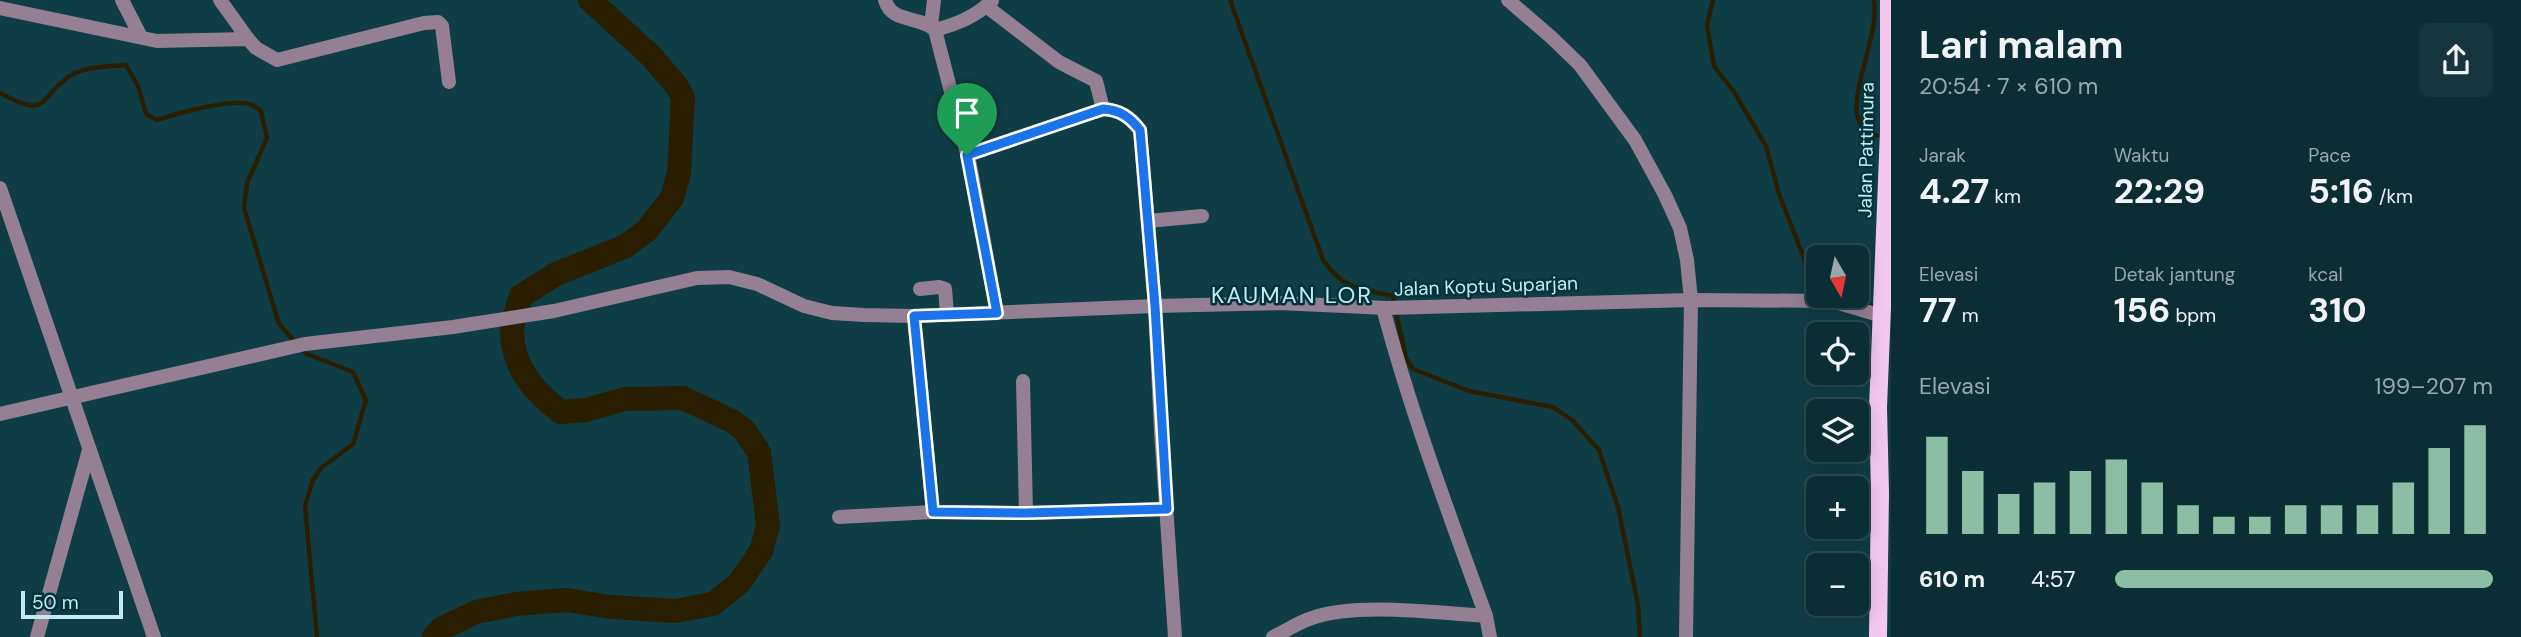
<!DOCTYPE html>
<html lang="id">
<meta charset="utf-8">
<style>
:root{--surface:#0b2e34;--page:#14363c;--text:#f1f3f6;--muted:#9aa8ac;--line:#2b4a4f;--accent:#8abfa5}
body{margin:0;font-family:"DM Sans",sans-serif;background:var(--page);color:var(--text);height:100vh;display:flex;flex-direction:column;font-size:26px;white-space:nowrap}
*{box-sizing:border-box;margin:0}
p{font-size:23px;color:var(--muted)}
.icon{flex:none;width:38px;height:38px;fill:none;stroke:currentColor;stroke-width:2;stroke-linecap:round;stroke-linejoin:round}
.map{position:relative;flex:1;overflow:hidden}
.sheet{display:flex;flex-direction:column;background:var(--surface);width:630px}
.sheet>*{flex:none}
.needle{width:46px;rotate:171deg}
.buttons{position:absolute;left:1806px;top:245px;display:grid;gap:14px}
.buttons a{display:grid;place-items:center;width:63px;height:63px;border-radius:10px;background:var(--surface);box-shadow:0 4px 18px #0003,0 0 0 2px var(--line);font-size:35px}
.scale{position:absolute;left:21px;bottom:18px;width:102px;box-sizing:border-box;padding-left:7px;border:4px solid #c3eaf1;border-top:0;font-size:19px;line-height:24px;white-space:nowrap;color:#c3eaf1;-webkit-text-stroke:5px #01333a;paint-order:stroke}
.pin{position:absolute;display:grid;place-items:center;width:60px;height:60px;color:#fff;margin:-72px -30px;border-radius:50% 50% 50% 0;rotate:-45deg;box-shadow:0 0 7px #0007}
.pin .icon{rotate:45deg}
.round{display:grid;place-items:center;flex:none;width:74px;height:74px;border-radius:10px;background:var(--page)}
.overview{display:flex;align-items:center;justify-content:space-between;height:119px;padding:0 28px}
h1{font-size:38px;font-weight:700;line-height:52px}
.metrics{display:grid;grid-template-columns:repeat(3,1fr);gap:10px;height:119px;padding:7px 28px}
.metrics div{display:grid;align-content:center}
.metrics b{font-size:35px;font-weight:700}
.metrics small{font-size:19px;font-weight:400}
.metrics p{font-size:19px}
.chart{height:196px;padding:14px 28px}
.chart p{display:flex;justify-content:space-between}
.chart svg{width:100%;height:126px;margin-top:7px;stroke:var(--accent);stroke-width:6}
ul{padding:0 28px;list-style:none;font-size:23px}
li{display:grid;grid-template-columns:112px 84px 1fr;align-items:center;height:52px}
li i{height:18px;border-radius:9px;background:var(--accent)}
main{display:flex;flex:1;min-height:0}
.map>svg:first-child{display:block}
</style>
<main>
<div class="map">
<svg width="1891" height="637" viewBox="0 0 1891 637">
<rect width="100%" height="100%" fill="#0f3d45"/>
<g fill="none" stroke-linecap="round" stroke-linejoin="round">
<g stroke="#291e00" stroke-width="4.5">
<path d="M1230,0L1323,260C1343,289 1360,289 1393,296L1394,303"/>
<path d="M1713,0L1707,25L1714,66L1734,92L1766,146L1779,194L1809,271L1818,278"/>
<path d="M1874,0C1877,17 1871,37 1867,54C1862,77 1839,134 1883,136"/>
<path d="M0,93C50,120 37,98 70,76C85,66 108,67 126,65L138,86L146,114L157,120C175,114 235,97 252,105C255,106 258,109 261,111L267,138L247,183L244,208L279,324L295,342"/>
<path d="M1853,296L1877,309"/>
<path d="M1396,312L1406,358L1413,369L1469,391L1553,407L1572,420L1599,450L1618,507L1638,605L1640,637"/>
<path d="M301,348L307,354L353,372L366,400L353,444L321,468L313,480L305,506L317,637"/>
</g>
<path stroke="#291e00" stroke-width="24" d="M434,637L441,629L476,612L516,604L566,600L611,607L675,611L713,604L739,583L761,551L768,526L759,452L744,430L732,421L683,398L625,399L586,410L561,412C534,392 514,369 512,334C511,323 518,307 521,296L556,274L626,246L647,230L672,198L679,173L683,97L676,85L651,56L590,0"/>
<g stroke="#957f92" stroke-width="14">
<path d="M122,0L141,37"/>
<path d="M220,0L248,39"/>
<path d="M885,0C892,24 919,15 935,30L970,165L997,313"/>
<path d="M1508,0L1551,37L1580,65L1635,140L1665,195L1680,228L1687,260L1691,300L1686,637"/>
<path d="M986,6L1059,62L1096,81L1103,109"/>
<path d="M0,8L157,41L248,39L256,48L277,60L424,23L438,22L442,26L449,82"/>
<path d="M931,26L934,0"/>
<path d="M935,30C957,24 975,17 992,1"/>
<path d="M967,155L1103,109C1120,110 1130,117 1140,130L1155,306L1161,432L1175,637"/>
<path d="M0,188L154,637"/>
<path d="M1148,221L1202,216"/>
<path d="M920,289L939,287L945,289L947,314"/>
<path d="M1383,308C1411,413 1449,514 1486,616L1490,637"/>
<path d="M914,316L933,512L1026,513L1167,509"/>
<path d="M1023,381L1026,513"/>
<path d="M0,414L305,344L453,327L554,311L697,278L729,277L757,284L804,306L832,313L864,315L914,316L1155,306L1279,303L1387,308L1691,300L1832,301L1882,316"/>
<path d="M839,517L933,512"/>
<path d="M37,637L89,450"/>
<path d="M1273,637C1286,631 1299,622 1312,618C1356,602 1438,613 1486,616"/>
</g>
<path stroke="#f4c8ee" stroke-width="18" d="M1878,637L1880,493L1878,408L1889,131V0"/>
</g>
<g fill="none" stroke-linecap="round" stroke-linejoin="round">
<g stroke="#fff" stroke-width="14">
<path id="route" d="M1103,109C1120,110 1130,117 1140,130L1155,306L1167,509L1026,513L933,512L914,316L997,313L967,155Z"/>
</g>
<use href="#route" stroke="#1a73e8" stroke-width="9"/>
</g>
<g text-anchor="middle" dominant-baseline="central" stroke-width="5" stroke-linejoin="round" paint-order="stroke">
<g font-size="19" fill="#c3eaf1" stroke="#01333a">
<text transform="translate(1866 150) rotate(-89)">Jalan Pattimura</text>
<text transform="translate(1486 286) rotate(-2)">Jalan Koptu Suparjan</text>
</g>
<g font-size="23" letter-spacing="2" fill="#c3eaf1" stroke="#01333a">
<text x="1292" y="295">KAUMAN LOR</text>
</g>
</g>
</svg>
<div class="buttons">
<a><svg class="needle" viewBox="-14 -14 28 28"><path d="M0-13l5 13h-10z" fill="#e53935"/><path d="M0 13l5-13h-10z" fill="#9aa8ac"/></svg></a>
<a><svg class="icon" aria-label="locate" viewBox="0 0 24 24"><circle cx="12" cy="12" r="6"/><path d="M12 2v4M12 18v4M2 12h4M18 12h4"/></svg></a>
<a><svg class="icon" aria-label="layers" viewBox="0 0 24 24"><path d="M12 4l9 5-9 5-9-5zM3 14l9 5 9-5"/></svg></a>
<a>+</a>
<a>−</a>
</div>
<div class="scale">50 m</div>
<div class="pin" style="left:967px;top:155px;background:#1e9e55"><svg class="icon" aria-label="arrive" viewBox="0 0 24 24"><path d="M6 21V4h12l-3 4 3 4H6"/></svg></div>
</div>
<section class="sheet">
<div class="overview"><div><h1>Lari malam</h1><p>20:54 · 7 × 610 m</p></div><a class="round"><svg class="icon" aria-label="share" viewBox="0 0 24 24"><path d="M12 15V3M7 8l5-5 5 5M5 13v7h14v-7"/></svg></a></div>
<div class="metrics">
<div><p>Jarak</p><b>4.27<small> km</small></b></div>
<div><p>Waktu</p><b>22:29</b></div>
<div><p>Pace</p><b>5:16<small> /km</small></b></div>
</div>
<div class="metrics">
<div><p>Elevasi</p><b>77<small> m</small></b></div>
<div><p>Detak jantung</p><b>156<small> bpm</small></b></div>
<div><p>kcal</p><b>310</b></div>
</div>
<div class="chart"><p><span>Elevasi</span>199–207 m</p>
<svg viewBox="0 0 160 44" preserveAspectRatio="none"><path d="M5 44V10M15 44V22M25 44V30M35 44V26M45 44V22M55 44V18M65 44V26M75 44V34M85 44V38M95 44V38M105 44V34M115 44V34M125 44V34M135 44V26M145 44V14M155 44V6"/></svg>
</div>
<ul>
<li><b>610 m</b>4:57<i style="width:100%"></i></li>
</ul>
</section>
</main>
